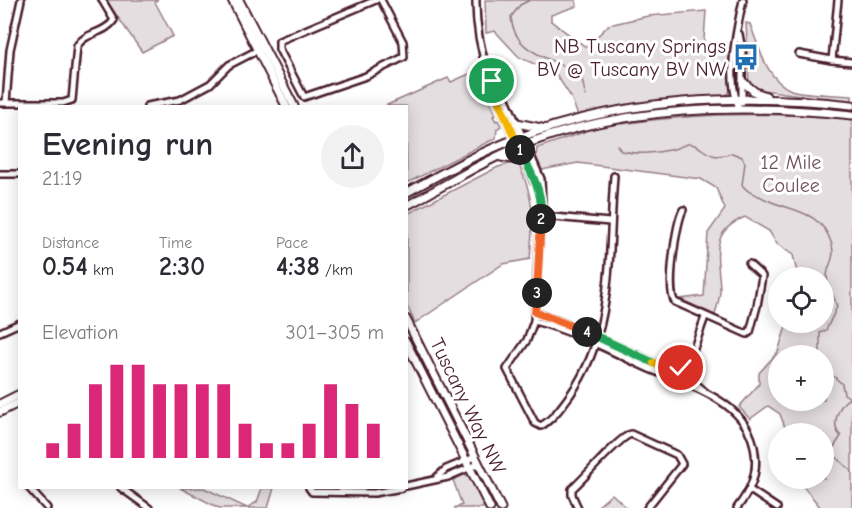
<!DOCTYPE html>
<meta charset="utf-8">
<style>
:root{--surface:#fff;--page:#f2f2f3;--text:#2b2b33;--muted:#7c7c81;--accent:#db2777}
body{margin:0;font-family:"Comic Neue",sans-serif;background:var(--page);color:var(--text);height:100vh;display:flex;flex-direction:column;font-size:22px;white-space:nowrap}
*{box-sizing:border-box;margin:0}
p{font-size:20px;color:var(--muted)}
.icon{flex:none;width:33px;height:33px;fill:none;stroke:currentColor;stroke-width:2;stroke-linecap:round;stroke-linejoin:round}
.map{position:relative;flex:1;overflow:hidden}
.panel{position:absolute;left:18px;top:105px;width:390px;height:384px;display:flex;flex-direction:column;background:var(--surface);border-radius:0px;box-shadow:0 3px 15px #0003}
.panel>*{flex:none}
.controls{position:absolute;left:768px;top:267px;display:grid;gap:12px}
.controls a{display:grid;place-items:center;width:66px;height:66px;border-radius:50%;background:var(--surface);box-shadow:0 3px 15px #0003;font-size:30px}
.pin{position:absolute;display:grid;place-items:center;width:51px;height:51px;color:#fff;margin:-26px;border:3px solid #fff;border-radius:50%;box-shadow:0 2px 6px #0007}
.km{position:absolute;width:30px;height:30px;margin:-15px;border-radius:50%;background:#222;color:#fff;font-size:16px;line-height:30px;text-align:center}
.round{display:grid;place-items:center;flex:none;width:63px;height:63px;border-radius:32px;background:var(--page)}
.headline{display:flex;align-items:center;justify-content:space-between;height:102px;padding:0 24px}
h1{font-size:33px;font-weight:800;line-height:45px}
.figures{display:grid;grid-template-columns:repeat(3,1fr);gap:9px;height:102px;padding:6px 24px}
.figures div{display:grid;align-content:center}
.figures b{font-size:26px;font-weight:800}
.figures small{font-size:16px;font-weight:400}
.figures p{font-size:16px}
.chart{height:168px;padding:12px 24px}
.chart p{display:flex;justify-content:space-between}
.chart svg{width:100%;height:108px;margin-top:6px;stroke:var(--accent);stroke-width:6}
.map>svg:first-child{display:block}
</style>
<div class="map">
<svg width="852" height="508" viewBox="0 0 852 508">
<rect width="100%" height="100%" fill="#fff"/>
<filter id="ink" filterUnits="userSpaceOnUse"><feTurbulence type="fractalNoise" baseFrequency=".0167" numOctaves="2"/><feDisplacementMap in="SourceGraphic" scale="12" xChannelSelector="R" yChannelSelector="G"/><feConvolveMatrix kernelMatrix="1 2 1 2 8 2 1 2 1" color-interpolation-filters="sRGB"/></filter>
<g filter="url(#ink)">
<g fill="#e5dee0" stroke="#987e86" stroke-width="1.5" fill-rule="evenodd">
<path d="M106,0H157L155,2L173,36L142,52Z"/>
<path d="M485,0H576L577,6L551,15V21L586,47L609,25L648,16L706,11L703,54L732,53V90L725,96L677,99L612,109L622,124C700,112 774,112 852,119V508H821L797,479L824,478V434L787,433L780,414L768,406L750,419L739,407L759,384V373L778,352L787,323L824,322V278L798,277L793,255L777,244L769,231L745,217C709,232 718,255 720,287C721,296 717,306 715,315L680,299L704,296L708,233L725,209L716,188L701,179L578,163L542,170L536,157L537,148L584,132L571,97L556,74L519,57L495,31L486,33ZM778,356H824V400H778Z"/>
<path d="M746,23L750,24C759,47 766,79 791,90C801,94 839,95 852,96V102L755,89L749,84Z"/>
<path d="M476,71L496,115L493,116L496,121L498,120L501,126L497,129L496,138L407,183L406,106H385L448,78L451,82Z"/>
<path d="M513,163L519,165C536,203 533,219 530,259L503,264L415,323L407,306V214L498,167Z"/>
<path d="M464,475L470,477L485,508H454L462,505L453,480Z"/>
<path d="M180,488H204L247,508L257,502L262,488H274L268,508H219Z"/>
<path d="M612,494L627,508H596Z"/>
</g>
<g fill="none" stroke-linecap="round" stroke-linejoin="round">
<g stroke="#91787e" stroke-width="1.5">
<path d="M530,0L520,5L511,17C514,56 555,57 581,76L586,96"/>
<path d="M617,145L621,151C640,155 655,153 674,149C678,148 683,145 688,144C704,143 705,163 732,153L742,157L745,163L742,185C750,195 755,193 765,199C789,211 821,210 831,242C837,259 827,264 827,277C827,284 835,298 837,307L826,330L820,333V356"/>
<path d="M824,367L842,384L844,394L850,398C838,404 830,427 841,436L831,452L852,472"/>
</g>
<g stroke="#4a1f2b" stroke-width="10">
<g id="minor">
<path d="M376,0L279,41V49L304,97L366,76L404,57L403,42L381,0"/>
<path d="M476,0C475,66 509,122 534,182L540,188"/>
<path d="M838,0L832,60L852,62"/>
<path d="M739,34L742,50V102"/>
<path d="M799,54L832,60"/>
<path d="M492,81L500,85L541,179L542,203L534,321L527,340L507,369L535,423L541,426C553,419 562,406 570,395C615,332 608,251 614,176"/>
<path d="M0,103H63L72,100L77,46C85,32 105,34 114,20L102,0"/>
<path d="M6,103L10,50L21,0"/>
<path d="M147,106L180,100L210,84L229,65L260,49"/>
<path d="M739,108C726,76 736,33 743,0"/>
<path d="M0,174H20"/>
<path d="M683,210C676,223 666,291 675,302L747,334L750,332L757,306L762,276L749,264"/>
<path d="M542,216L610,222"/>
<path d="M535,312C573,326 608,342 644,358C665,368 689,375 705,392"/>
<path d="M534,321C573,331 609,350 645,367C687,386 749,399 755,453C758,475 750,491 737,508"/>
<path d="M0,332L20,323"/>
<path d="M678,375L692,351"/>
<path d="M683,379L705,317"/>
<path d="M437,477L446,469L475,457"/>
<path d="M406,486L448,477L478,464"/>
<path d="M29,488L47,508"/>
<path d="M121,488L149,508"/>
<path d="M309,488L312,492L374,493L402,488"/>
<path d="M750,490L777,508"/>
<path d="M578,508L572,495V489C585,478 619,437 631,434L677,455L682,464L647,508"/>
</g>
</g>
<g stroke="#4a1f2b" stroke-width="11">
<g id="tertiary">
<path d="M232,0L286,106"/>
<path d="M239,0L294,106"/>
<path d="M743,82L755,92L766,96"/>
<path d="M517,123L546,129"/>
<path d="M501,157L525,161"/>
<path d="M406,193C442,173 480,152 518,138C626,98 738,93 852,105"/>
<path d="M406,206C446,185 486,159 528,143C628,106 747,104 852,115"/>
<path d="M406,319L501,508"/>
<path d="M406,342L490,508"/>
<path d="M0,404L20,394"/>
<path d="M0,412L20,402"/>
</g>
</g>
<use href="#minor" stroke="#fff" stroke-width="5"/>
<use href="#tertiary" stroke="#fff" stroke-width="7"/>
</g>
</g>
<g fill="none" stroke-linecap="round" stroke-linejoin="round" filter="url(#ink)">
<g stroke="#fff" stroke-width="12">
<path id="split-1" d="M492,81L493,88L520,150"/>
</g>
<g stroke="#fff" stroke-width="12">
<path id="split-2" d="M520,150C532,176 543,189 541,219"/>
</g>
<g stroke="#fff" stroke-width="12">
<path id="split-3" d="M537,293L541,219"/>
</g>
<g stroke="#fff" stroke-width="12">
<path id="split-4" d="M537,293L535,312L587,332"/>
</g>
<g stroke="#fff" stroke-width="12">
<path id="split-5" d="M587,332L654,363"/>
</g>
<g stroke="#fff" stroke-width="12">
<path id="split-6" d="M654,363L678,374L681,368"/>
</g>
<use href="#split-1" stroke="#f5b400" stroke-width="8"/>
<use href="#split-2" stroke="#22a559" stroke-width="8"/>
<use href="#split-3" stroke="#f0652b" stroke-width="8"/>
<use href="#split-4" stroke="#f0652b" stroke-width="8"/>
<use href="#split-5" stroke="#22a559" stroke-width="8"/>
<use href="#split-6" stroke="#f5b400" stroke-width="8"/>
</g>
<defs>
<g id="bus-bare" transform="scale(2.07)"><path d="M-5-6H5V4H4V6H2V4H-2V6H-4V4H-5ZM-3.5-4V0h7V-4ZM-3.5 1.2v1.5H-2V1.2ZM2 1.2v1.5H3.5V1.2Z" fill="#1f6fb2" stroke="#fff" stroke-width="2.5" paint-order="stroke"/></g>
</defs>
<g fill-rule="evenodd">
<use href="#bus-bare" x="746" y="57"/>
</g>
<g text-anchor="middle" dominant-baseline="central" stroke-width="6" stroke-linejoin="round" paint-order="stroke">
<g font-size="20" fill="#4a1f2b" stroke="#fff" text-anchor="end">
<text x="726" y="46">NB Tuscany Springs<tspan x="726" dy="23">BV @ Tuscany BV NW</tspan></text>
</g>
<g font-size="20" fill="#714f58" stroke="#fff">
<text x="791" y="162">12 Mile<tspan x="791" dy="23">Coulee</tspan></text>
</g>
<g font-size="20" fill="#4a1f2b" stroke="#fff">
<text transform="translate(468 406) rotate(64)">Tuscany Way NW</text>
</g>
</g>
</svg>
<div class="controls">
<a><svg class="icon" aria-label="locate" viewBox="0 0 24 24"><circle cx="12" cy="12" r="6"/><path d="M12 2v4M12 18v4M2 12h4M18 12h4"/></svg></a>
<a>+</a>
<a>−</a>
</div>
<div class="pin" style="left:492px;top:81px;background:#1e9e55"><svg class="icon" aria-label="arrive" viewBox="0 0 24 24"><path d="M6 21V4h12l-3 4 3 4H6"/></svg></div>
<div class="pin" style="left:681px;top:368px;background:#d93025"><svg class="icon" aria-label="check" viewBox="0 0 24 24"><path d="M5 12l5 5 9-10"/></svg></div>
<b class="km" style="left:520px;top:150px">1</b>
<b class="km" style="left:541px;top:219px">2</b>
<b class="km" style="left:537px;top:293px">3</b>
<b class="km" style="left:587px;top:332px">4</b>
<section class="panel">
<div class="headline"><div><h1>Evening run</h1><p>21:19</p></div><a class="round"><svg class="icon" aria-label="share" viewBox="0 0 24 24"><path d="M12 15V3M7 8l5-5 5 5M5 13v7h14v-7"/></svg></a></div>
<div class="figures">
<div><p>Distance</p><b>0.54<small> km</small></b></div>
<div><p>Time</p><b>2:30</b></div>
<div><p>Pace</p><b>4:38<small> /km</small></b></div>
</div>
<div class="chart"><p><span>Elevation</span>301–305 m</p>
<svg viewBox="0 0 160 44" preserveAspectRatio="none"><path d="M5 44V38M15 44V30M25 44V14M35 44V6M45 44V6M55 44V14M65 44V14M75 44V14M85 44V14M95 44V30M105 44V38M115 44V38M125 44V30M135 44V14M145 44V22M155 44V30"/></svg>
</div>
</section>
</div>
